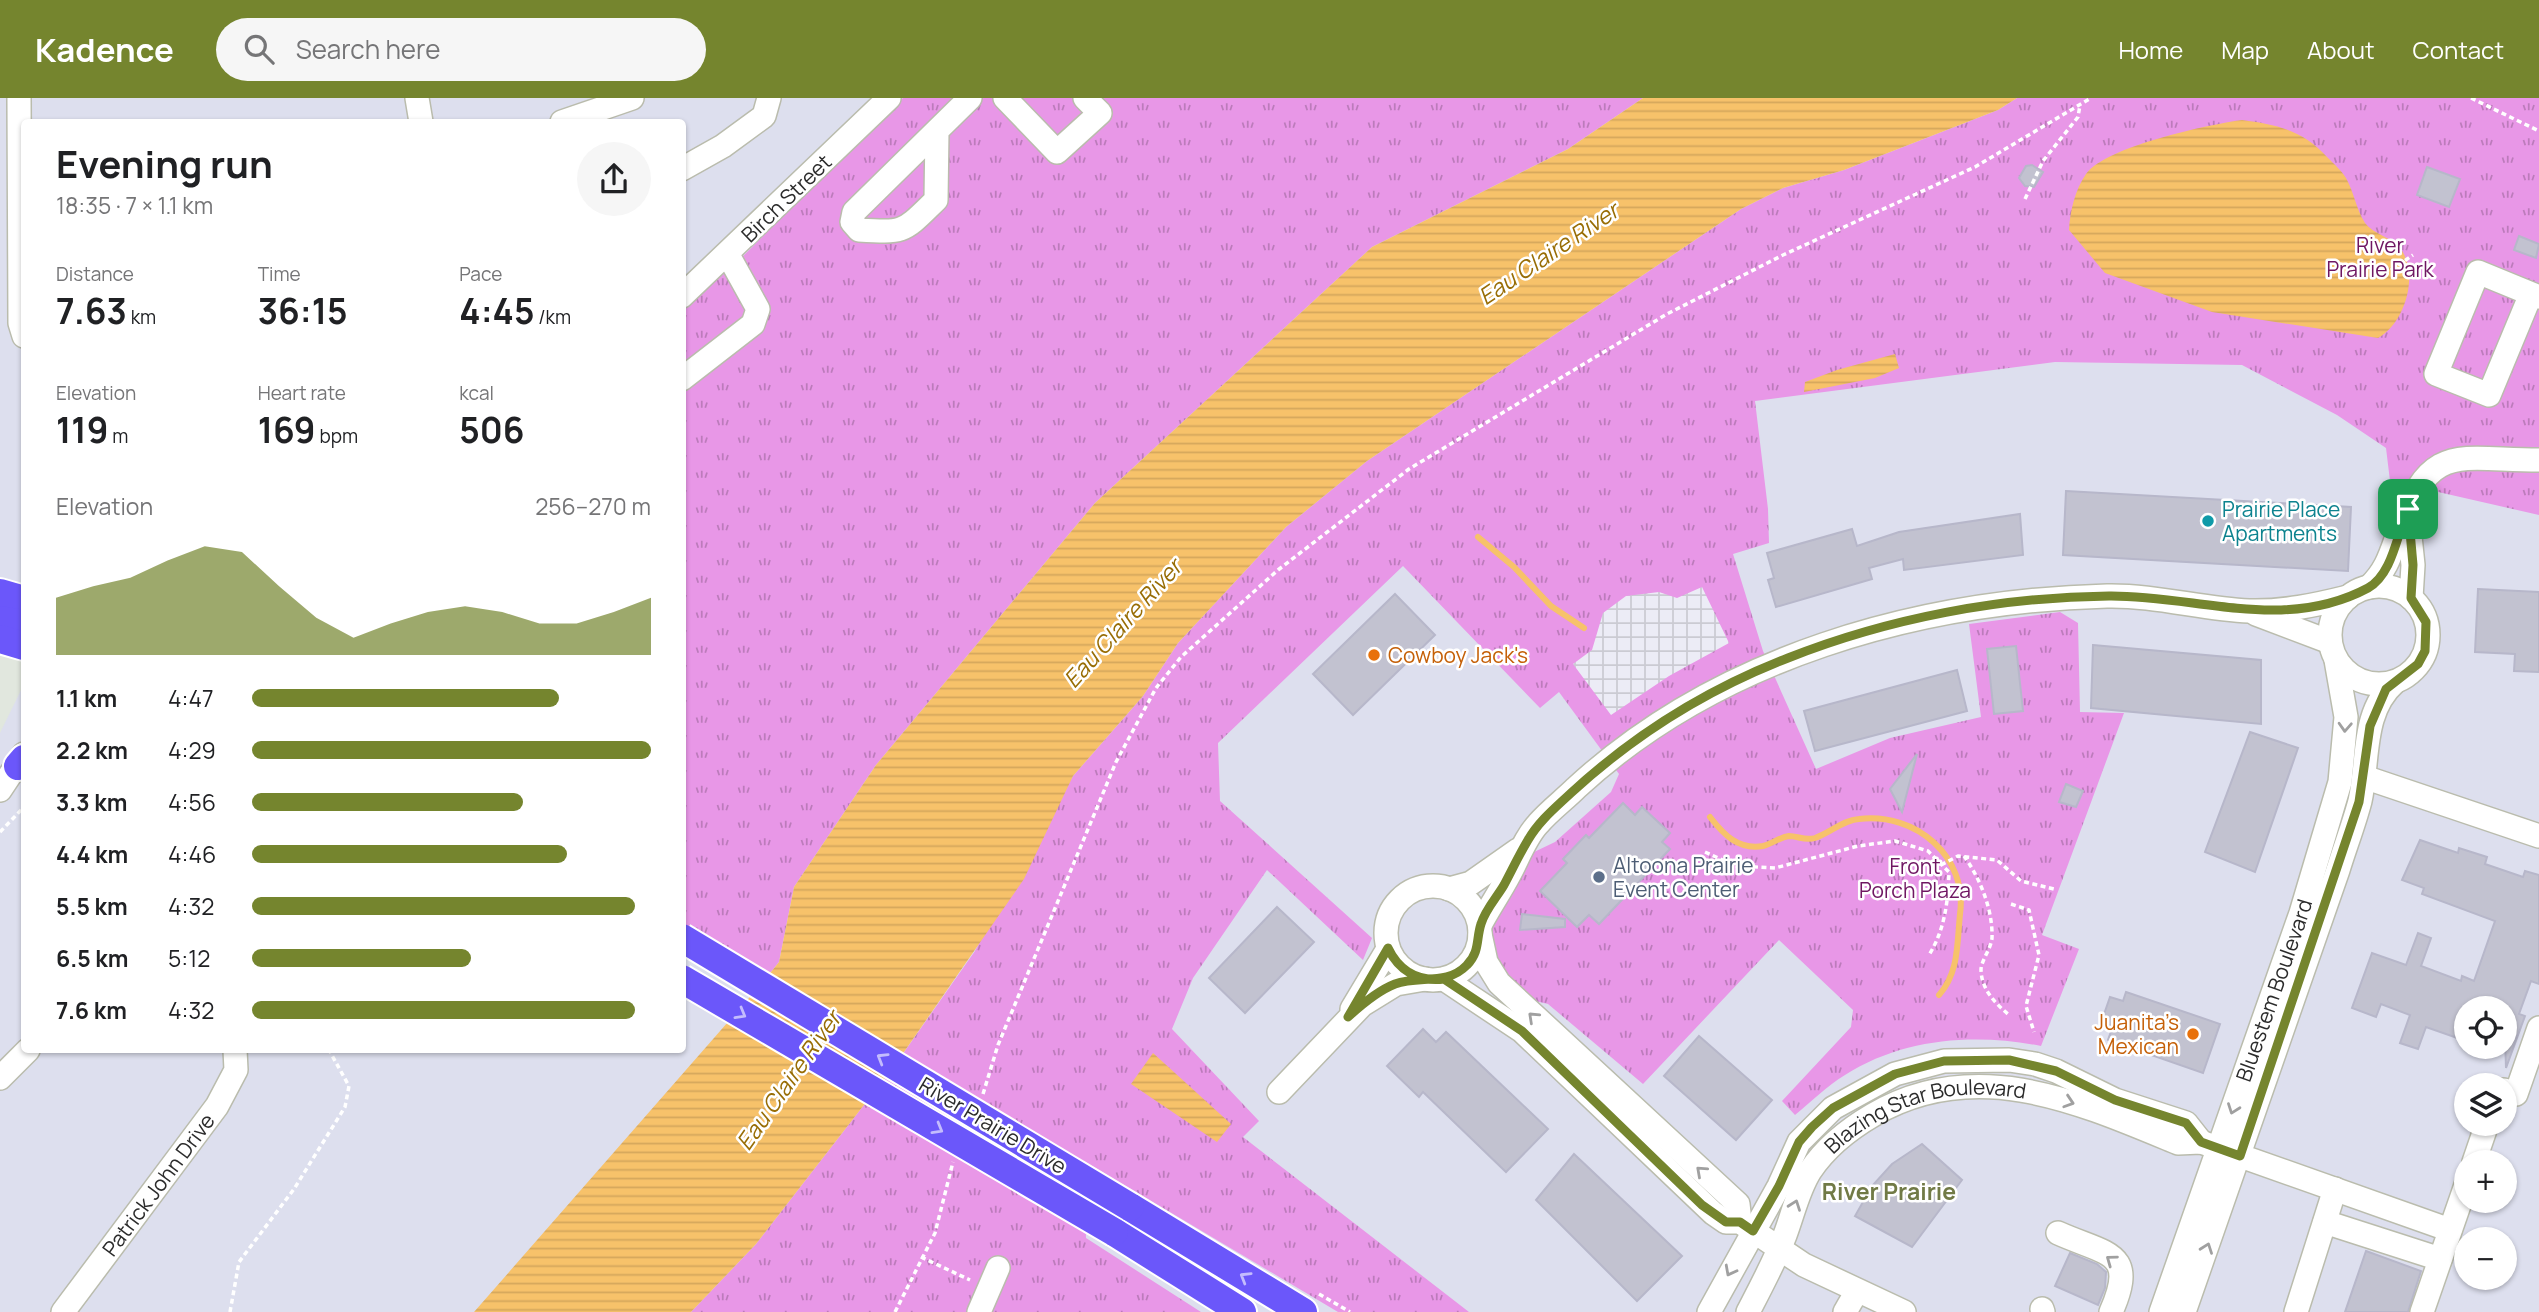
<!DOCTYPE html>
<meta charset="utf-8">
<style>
:root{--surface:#fff;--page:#f6f6f6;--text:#202124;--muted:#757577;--accent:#75852e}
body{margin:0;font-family:Manrope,sans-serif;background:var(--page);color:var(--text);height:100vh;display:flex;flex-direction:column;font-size:26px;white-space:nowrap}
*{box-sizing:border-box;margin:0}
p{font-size:23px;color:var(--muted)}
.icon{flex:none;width:38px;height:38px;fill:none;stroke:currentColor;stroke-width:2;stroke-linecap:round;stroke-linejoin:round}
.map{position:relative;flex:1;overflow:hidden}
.sheet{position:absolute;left:21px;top:21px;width:665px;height:934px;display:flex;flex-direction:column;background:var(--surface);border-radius:7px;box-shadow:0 2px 5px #0004}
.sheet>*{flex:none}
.controls{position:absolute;left:2454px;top:898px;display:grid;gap:14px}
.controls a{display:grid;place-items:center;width:63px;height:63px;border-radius:50%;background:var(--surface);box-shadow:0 2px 5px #0004;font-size:35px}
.pin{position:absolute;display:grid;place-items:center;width:60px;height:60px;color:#fff;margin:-30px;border-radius:14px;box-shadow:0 4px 10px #0006}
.round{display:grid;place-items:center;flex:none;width:74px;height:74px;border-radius:37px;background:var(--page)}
.overview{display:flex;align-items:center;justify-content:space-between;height:119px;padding:0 35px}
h1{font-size:38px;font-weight:700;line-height:52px}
.metrics{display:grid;grid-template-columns:repeat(3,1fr);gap:10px;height:119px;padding:7px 35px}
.metrics div{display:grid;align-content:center}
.metrics b{font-size:35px;font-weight:700}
.metrics small{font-size:19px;font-weight:400}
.metrics p{font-size:19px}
.chart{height:196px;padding:14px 35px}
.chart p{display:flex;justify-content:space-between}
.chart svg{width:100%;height:126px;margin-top:7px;fill:var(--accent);opacity:.7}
ul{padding:0 35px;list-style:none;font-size:23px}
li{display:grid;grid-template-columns:112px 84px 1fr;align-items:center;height:52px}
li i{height:18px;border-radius:9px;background:var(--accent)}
header{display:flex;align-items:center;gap:42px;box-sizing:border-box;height:98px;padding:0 35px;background:var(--accent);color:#fff}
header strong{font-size:33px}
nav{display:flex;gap:38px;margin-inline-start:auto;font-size:24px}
.search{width:490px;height:63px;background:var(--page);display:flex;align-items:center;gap:18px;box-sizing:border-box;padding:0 24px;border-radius:38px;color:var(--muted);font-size:26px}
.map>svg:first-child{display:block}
</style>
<header>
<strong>Kadence</strong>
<div class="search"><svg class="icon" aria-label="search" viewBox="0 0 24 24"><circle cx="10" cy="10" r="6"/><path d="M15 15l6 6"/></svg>Search here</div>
<nav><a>Home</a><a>Map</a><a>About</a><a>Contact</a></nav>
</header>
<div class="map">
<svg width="2539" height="1214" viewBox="0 0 2539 1214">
<defs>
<pattern id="park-tufts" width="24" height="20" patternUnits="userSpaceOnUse" patternTransform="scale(1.75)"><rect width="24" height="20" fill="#e897e7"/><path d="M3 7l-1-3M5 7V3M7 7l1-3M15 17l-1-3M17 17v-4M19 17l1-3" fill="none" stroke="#bc7bbb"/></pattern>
<pattern id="plaza-grid" width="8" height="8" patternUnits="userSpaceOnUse" patternTransform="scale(1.75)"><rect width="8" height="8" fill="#ececf6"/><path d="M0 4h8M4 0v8" fill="none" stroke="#cbcbd3"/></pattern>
<pattern id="water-rules" width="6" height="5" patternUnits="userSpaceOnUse" patternTransform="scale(1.75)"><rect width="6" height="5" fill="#f7c26a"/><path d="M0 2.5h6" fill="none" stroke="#d4a75c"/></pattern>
</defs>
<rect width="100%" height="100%" fill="#dddfee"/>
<path fill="#e1e7de" d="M0,552L15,557L24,566V586L0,635Z"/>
<g fill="url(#park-tufts)">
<path d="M903,0H1643L1568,51L1372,149L1095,405L876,667L794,789L779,864L763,884L683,837V209L732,169Z"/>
<path d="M2017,0H2539V417L2390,383L2386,350L2337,317L2242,267L2055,264L1755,303L1768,411L1769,445L1733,456L1763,553L1816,671L1890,640L1981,619L1969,526L2060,514L2078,525L2080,614L2124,615L2042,837L2079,851L2041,948C1975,935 1903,940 1845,977C1827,988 1811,1004 1795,1017L1782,1003L1851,929L1853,912L1779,842L1643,986L1548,906L1527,901L1495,866L1491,842L1492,826L1532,755L1555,744L1611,694L1619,676L1559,594L1540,610L1403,468L1218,645L1220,703L1372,840L1363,862L1267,772L1193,880L1172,931L1259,1023L1243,1039L1469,1214H1338L1084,1063L1086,1140L1201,1214H691L756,1146L895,967L975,853L1009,786L1073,678L1143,598L1178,545L1286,429L1367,363L1741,111L1783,90L1844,72L1998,12Z"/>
</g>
<path fill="url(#plaza-grid)" d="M1702,489L1729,545L1669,578L1611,617L1573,566L1592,552L1603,515L1626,498L1659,494L1677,500Z"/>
<g fill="url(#water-rules)">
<path d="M1643,0H2017L1998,12L1844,72L1783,90L1741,111L1367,363L1286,429L1178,545L1143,598L1073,678L1024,781L895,967L756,1146L691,1214H474L763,884L779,864L794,789L876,667L1095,405L1372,149L1568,51Z"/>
<path d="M2242,22C2278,27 2303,32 2328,60C2334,66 2342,73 2346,80C2354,94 2356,111 2365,125C2373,136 2391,139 2400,150C2420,175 2405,226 2378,240L2212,214L2105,175L2069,132C2070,113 2075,92 2086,76C2107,48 2207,27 2242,22Z"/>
<path d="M1895,256L1899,270L1875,280L1804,294L1805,284L1837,272Z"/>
<path d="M1153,955L1231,1026L1217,1044L1131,986Z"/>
</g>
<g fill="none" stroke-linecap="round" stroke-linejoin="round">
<g stroke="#f7c26a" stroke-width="6">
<path d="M1478,439L1514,469L1551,508L1584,530"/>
<path d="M1710,719C1724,737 1738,752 1763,748C1772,746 1780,739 1789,738C1798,738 1805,743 1815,740C1830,735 1843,722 1859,721C1916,714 1968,759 1960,816C1957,845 1959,875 1939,897"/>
</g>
</g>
<g fill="#c2c2d0" stroke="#b7b7ca" stroke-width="2">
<path d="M2032,67L2043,74L2034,89L2025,88L2019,80L2026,68Z"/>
<path d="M2427,69L2460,81L2449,109L2417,97Z"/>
<path d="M2519,138L2539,146L2536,160L2514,152Z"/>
<path d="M2066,393L2351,409L2348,473L2063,457Z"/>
<path d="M2020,416L2023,457L1904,472L1903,461L1869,470L1872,481L1776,509L1768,482L1774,480L1767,455L1852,431L1857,448L1899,434Z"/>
<path d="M2478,491L2539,494V574L2514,573L2515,556L2475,554Z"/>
<path d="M1395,496L1435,537L1353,617L1313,576Z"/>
<path d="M2093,547L2261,562V626L2091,610Z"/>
<path d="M2016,548L2023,613L1994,616L1987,551Z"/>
<path d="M1957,572L1967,613L1815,653L1804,613Z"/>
<path d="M2250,634L2298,650L2255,774L2205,754Z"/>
<path d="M1917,656L1902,714L1890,691Z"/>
<path d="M2066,686L2083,693L2076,709L2059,704Z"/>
<path d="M1623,705L1635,717L1642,709L1670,735L1662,744L1670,751L1599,826L1589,817L1577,829L1540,793L1567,765L1563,761L1586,737L1589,740Z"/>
<path d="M2420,742L2458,755L2459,750L2487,759L2485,766L2523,779L2525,773L2539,777V886L2531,883L2519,916L2525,918L2506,970L2504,910H2466V943L2426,929L2418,951L2400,945L2410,917L2381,906L2376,919L2352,910L2372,855L2406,867L2418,835L2431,840L2421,868L2461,883L2462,878L2474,883L2495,823L2422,796L2424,790L2402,782Z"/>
<path d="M1277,809L1314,844L1245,915L1209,880Z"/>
<path d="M1522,816L1565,821V829L1520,832Z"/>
<path d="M2126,894L2220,926L2203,975L2108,942L2113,928L2101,925L2110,899L2123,903Z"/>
<path d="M1423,931L1436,944L1446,934L1548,1031L1506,1074L1423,994L1419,999L1387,968Z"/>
<path d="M1699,938L1772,1002L1736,1042L1664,978Z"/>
<path d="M1922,1046L1962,1082L1912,1149L1855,1118L1872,1088L1892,1066Z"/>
<path d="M1574,1056L1682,1158L1637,1203L1536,1102Z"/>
<path d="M2366,1153L2421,1173L2408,1214H2345Z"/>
<path d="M2070,1155L2097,1166L2106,1174L2105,1190L2098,1207L2055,1188Z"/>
</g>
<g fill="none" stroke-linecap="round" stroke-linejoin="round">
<g stroke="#babcad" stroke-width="26">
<g id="minor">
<path d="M19,0L20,225L24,238"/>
<path d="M417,0L421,24"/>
<path d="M1005,0L1057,54L1100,15L1085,0"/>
<path d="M562,24L632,0"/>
<path d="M937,33L936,102C903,134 906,135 859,132L852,124L854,114L970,0"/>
<path d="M682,71L723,48L764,18L769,0"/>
<path d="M2531,196L2489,297L2436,276L2478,174L2539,199"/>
<path d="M682,198L889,0"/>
<path d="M682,281L753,226L758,211L728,157"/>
<path d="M2408,419L2413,467L2411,500"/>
<circle cx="2379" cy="537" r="49"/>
<path d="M2369,489C2387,472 2391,455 2399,433C2430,342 2458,362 2539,362"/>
<path d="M2256,516L2330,544"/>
<path d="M2364,679L2539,738"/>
<path d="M0,692L24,656"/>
<circle cx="1433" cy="835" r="47"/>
<path d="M1449,791L1471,785L1518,752"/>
<path d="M1480,827C1489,810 1500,794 1509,777C1518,761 1525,740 1538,726C1549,713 1564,702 1576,690C1718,559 1918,503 2107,498C2155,497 2202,511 2249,513C2283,514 2316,507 2348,499"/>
<path d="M1480,836L1486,864L1499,885L1738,1106L1740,1124"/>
<path d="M1444,881L1522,933L1713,1115L1726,1124H1740L1804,1167L1904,1214"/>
<path d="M1352,911L1388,851"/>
<path d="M0,980L28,952"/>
<path d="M2504,992L2516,996L2539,930"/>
<path d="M1279,994L1362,907L1396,886L1425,881"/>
<path d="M2474,1064L2487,1026"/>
<path d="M2325,1124L2440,1161"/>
<path d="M2058,1135C2107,1157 2138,1153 2111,1214"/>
<path d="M2042,1211L2043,1214"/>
<path id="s1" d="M63,1214L217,1008L236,972L235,952"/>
<path d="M979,1214L998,1170"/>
<path d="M1709,1214L1779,1088L1799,1044L1833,1010L1895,976L1944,963L2009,962L2035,966L2056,973L2115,1002L2186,1025L2201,1044"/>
<path id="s2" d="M1748,1214C1761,1189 1775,1163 1785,1137C1793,1116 1798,1092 1810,1073C1826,1049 1849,1031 1873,1017C1975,957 2079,1004 2178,1045L2201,1044L2450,1132"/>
<path d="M1845,1214L1857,1193"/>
<path id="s3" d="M2161,1214L2301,815L2340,684L2346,619L2336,562"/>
<path d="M2184,1214L2338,772C2345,749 2354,726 2360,703C2369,663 2361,614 2395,584"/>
<path d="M2296,1214L2335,1091"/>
<path d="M2422,1214L2466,1087"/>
</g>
</g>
<g stroke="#fff" stroke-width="32">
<g id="major">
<path d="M0,495L24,502"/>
<path d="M0,522L24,526"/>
<path d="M0,541L24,548"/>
<path d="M18,668L24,661"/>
<path d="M1130,1109L1303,1214"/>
<path d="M1114,1134L1242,1214"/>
</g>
</g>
<g stroke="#fff" stroke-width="3.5" stroke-dasharray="5 3.5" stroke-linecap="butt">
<path d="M2471,0L2539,33"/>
<path d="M2025,101L2043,63L2078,19L2080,7"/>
<path d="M2384,177L2413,157"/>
<path d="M0,734L24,709"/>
<path d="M1705,754L1736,768L1775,770L1858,748L1895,743L1928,753L1949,774C1948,804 1945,831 1929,857"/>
<path d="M1964,758C1980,780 1993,812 1992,840C1991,851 1982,861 1981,871C1981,891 1995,905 2009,917"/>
<path d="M1941,767L1958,758L1997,762L2021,783L2054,791"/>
<path d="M2011,806L2029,812L2039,857L2026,908L2034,934"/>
<path d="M983,996L998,947L1116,664L1156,590L1181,559L1278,472L1409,371L1667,216L1783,157L1975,69L2091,0"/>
<path d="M921,1159L970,1182"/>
<path d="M1319,1196L1350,1214"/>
<path d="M230,1214L239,1164L294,1091L345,1009L349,988L329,952"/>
<path d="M895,1214L935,1135L953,1064"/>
</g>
<use href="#minor" stroke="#fff" stroke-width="23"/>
<use href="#major" stroke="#6b57fa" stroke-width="28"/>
<g stroke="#fff" stroke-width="32" stroke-linecap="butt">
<g id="major-bridge">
<path d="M682,840L1130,1109"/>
<path d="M682,881L1114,1134"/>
</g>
</g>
<use href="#major-bridge" stroke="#6b57fa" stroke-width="28"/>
</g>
<defs><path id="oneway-chevron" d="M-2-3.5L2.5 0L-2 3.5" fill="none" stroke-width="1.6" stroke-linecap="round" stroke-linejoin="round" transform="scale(1.75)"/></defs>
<g stroke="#a0a0a0">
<use href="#oneway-chevron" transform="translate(2345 629) rotate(93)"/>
<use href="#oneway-chevron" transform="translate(1533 919) rotate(-137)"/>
<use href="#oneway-chevron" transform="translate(2069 1004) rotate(18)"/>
<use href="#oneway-chevron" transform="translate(2233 1011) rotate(110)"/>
<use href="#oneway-chevron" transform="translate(1701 1073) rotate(-138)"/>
<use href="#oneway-chevron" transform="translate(1795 1107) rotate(-70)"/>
<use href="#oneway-chevron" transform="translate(2207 1150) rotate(-70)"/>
<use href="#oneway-chevron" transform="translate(2111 1162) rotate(-144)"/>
<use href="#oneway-chevron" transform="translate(1730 1173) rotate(118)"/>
</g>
<g stroke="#c4bcfd">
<use href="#oneway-chevron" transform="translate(741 916) rotate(30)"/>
<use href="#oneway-chevron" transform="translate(882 960) rotate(-149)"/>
<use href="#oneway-chevron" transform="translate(938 1031) rotate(30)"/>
<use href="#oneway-chevron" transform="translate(1245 1179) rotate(-149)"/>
</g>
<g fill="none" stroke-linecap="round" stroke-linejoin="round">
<g stroke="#fff" stroke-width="14">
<path id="route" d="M2408,411C2397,435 2393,476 2368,490C2284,535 2196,497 2109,498C2001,499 1889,520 1788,560C1708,591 1634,637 1571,695C1555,710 1539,723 1528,742C1519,757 1512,772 1504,787C1497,799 1485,812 1481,826C1476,841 1480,854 1467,867C1447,888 1420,877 1395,886C1377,893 1361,907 1348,919L1388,850C1399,873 1418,884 1444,881L1522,933L1702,1107L1726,1124H1740L1753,1133L1779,1088L1799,1044L1812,1029L1833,1010L1895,976L1944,963L2009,962L2056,973L2115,1002L2186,1025L2201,1044L2240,1058L2359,704L2370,628L2386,591L2418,566L2425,553L2426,524L2411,500L2413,467L2408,411"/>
</g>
<use href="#route" stroke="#75852e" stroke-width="9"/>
</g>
<circle fill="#0f9aa8" stroke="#fff" stroke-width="2.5" cx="2208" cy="423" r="7"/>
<g fill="#e8710a" stroke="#fff" stroke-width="2.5">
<circle cx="1374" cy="557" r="7"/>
<circle cx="2193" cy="936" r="7"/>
</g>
<circle fill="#5c6f8a" stroke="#fff" stroke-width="2.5" cx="1599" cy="779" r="7"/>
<g text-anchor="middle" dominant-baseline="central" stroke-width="5" stroke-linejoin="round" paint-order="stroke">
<g font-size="21" fill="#2c2c2c" stroke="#fff">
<text transform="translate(786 100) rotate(-44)">Birch Street</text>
<text stroke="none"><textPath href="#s3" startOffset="341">Bluestem Boulevard</textPath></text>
<text transform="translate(993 1027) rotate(31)">River Prairie Drive</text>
<text stroke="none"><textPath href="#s2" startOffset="290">Blazing Star Boulevard</textPath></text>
<text stroke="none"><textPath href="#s1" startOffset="159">Patrick John Drive</textPath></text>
</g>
<g font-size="21" fill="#6f1662" stroke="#fff">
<text x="2380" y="147">River<tspan x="2380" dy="24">Prairie Park</tspan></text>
<text x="1915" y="768">Front<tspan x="1915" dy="24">Porch Plaza</tspan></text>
</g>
<g font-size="21" fill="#0d838f" stroke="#fff" text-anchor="start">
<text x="2222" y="411">Prairie Place<tspan x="2222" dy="24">Apartments</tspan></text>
</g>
<g font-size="21" fill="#c56008" stroke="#fff" text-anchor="start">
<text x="1388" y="557">Cowboy Jack's</text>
<text x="2179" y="924" text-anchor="end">Juanita’s<tspan x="2179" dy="24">Mexican</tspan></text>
</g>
<g font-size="21" fill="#4e5e75" stroke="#fff" text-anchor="start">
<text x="1613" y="767">Altoona Prairie<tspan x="1613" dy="24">Event Center</tspan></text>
</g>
<g font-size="23" font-style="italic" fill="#986d05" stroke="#fff">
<text transform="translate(1548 155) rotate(-34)">Eau Claire River</text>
<text transform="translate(1122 525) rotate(-48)">Eau Claire River</text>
<text transform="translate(788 982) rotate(-55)">Eau Claire River</text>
</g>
<g font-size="23" font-weight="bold" fill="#717a46" stroke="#fff">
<text x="1889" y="1093">River Prairie</text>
</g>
</g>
</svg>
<div class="controls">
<a><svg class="icon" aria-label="locate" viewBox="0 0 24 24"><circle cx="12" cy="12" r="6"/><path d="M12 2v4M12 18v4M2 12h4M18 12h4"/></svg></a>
<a><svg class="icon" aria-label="layers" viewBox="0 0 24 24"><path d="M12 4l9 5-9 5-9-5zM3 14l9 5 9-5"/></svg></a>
<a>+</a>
<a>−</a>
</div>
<div class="pin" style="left:2408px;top:411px;background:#1e9e55"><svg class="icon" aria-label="arrive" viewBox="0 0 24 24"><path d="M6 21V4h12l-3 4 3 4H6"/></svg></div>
<section class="sheet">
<div class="overview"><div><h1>Evening run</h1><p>18:35 · 7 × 1.1 km</p></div><a class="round"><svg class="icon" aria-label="share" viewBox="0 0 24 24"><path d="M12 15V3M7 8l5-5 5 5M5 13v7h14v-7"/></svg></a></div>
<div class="metrics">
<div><p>Distance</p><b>7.63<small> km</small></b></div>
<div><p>Time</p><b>36:15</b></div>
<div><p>Pace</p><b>4:45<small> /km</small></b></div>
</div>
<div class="metrics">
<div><p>Elevation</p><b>119<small> m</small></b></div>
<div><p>Heart rate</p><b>169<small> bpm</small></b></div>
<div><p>kcal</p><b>506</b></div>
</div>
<div class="chart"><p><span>Elevation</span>256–270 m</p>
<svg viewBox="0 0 160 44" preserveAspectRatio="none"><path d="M0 44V24L10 20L20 17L30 11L40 6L50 8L60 20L70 31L80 38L90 33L100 29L110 27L120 29L130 33L140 33L150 29L160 24V44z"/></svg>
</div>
<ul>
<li><b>1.1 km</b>4:47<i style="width:77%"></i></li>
<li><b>2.2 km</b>4:29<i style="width:100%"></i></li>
<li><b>3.3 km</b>4:56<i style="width:68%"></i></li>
<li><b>4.4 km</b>4:46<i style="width:79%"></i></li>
<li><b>5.5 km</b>4:32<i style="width:96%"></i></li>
<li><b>6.5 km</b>5:12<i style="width:55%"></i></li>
<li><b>7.6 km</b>4:32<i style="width:96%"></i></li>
</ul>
</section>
</div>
